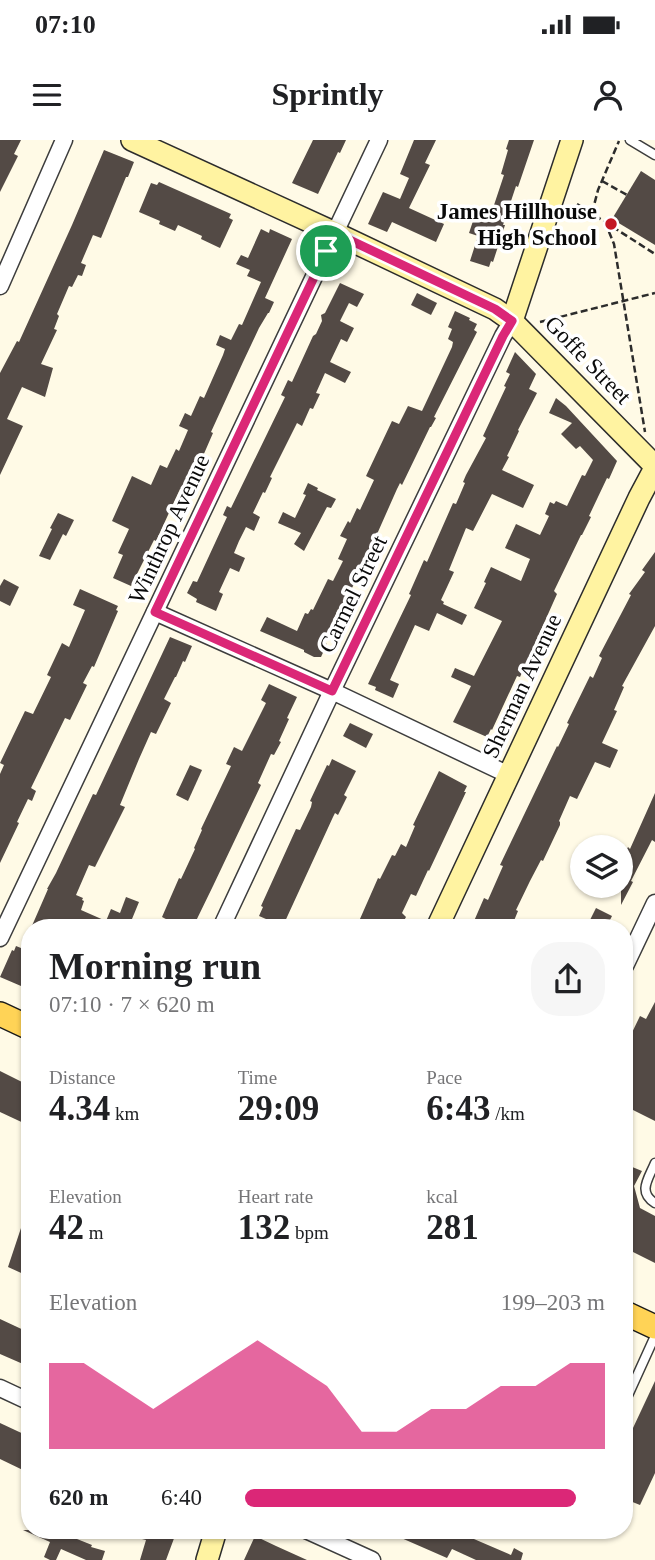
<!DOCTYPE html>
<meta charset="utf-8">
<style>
:root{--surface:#fff;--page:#f6f6f6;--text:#202124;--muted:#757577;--accent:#db2777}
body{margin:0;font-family:"Times New Roman",serif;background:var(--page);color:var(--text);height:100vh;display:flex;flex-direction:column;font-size:26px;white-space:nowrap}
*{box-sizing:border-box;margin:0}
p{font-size:23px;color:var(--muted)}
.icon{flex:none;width:38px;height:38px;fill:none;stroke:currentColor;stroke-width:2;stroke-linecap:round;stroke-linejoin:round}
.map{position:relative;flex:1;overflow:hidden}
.details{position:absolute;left:21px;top:779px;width:612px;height:620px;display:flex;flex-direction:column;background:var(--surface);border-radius:28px;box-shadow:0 2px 5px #0004}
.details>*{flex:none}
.controls{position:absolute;left:570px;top:695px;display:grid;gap:14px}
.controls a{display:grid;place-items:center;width:63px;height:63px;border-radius:50%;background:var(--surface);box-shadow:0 2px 5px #0004;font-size:35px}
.pin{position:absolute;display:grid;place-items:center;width:60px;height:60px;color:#fff;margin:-30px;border:4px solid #fff;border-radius:50%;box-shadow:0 2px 7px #0007}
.round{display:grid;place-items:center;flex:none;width:74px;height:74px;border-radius:28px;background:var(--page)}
.summary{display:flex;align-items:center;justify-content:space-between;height:119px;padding:0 28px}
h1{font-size:38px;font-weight:600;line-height:52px}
.stats{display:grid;grid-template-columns:repeat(3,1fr);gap:10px;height:119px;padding:7px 28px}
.stats div{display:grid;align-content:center}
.stats b{font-size:35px;font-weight:600}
.stats small{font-size:19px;font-weight:400}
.stats p{font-size:19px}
.chart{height:196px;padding:14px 28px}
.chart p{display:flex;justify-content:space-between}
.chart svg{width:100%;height:126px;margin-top:7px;fill:var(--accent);opacity:.7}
ul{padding:0 28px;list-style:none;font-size:23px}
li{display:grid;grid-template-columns:112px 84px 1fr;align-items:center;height:52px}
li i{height:18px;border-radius:9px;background:var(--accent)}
.status{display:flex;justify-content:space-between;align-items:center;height:49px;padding:0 35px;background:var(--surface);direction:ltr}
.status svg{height:19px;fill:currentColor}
header{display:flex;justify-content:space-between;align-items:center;height:91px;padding:0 28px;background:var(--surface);font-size:32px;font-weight:600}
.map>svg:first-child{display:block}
</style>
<div class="status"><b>07:10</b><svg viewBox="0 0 49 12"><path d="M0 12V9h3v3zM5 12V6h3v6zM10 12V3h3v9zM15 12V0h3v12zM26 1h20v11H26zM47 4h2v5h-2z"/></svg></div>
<header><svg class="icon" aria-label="menu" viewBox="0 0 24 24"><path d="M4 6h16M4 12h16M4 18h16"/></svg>Sprintly<svg class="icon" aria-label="person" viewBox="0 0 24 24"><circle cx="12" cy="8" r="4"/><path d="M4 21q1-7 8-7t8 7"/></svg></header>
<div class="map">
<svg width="655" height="1420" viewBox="0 0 655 1420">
<rect width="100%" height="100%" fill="#fffae6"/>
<g fill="#534a45">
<path d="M0,0H21L14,14L18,16L0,52Z"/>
<path d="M313,0H346L340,13L338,12L318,54L292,43Z"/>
<path d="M414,0H436L425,23L430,25L409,68L444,84L436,102L392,82L387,92L368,84L383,52L400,59L409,38L400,34Z"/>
<path d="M509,0H534L518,47L516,46L503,85H505L493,122L491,121L489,127L470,121L478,96L469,93L475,75L489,80L504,35L501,34L508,10L506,9Z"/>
<path d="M104,10L134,22L128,37H126L101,98L93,95L81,123L86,125L82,136L78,135L72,147L69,146L57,174L59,176L54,189L57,190L41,224L53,228L45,257L22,247L7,279L23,286L0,335V233L17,201L19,202L72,85Z"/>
<path d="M641,31L655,40V105L612,79Z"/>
<path d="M159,42L231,74L229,78L233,80L220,108L201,99L202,96L178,85L175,91L159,84L160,81L139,72L151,43L157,45Z"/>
<path d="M261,89L269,93L270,89L292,99L265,158L274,162L269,173H268L259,188L243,222L211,292L213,293L203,316H199L188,339L191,341L187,351L180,349L156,401L154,400L131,446L113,438L123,415L118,413L129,389L112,381L132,336L151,345L160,325L167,328L176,309L179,311L188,290L179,286L185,273L191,276L200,256L204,258L223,215L225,209L216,205L220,195L231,200L239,184L242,185L261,142L247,136L250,130L236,124L241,115L248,118Z"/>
<path d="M340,143L364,154L357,167L349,163L340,181L354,188L347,202L341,199L330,222L351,232L345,243L325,233L316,253L320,254L313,269L310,268L302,286L297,283L270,337L272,338L265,353L263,352L253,373L260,377L254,391L246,387L239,401L234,413L245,418L239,432L230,428L219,452L223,454L216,471L196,462L197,459L187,453L193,441L197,442L227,377L223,375L227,366L231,368L285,257L281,255L288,240L292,242L313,196L316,194L322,181L321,175L325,173Z"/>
<path d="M417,153L437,163L431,175L411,165Z"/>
<path d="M455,171L470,178L469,180L477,184L474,190L477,192L434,277L436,278L431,287H430L402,345L400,343L397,349L362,428L341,470L338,469L333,481L332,489L325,503L327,504L321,517H314L304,512V510L260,491L267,477L297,491L305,473L308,474L311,469L313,470L328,439L333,441L343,421L338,419L347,399L340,396L348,381L350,383L357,368L360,370L374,340L366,336L392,281L399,284L408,266L422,271L452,207L453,202L448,199L452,189L448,187Z"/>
<path d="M515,212L536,234L529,249L537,253L518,290L519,291L507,316L509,317L502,330L534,345L523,368L492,354L473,391L466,388L449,430L454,432L441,460L444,462L443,464L467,475L462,485L437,473L429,491L415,485L390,540L399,544L393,558L375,550L376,547L368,544L411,455L409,454L424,420L427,422L453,363L456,364L465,343L463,342L466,335L486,298L483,296L506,247L504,246L510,234L506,232Z"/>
<path d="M556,258L566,266L617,321L609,339L607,338L589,376L591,377L582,395H581L554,451L557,454L520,537L517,536L492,590L491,589L487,597L453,582L471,546L451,537L455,528L474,536L502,481L474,468L486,443L484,442L491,427L521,441L530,419L505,408L516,384L540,395L549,376L545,374L550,362L554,364L556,361L567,366L582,335L585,336L593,320L580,306L576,309L561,294L572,283L549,273Z"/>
<path d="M308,343L318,348L317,350L336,359L331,368L327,367L304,411L294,404L301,393L278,383L283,372L295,378L306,355L303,354Z"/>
<path d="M58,373L74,380L66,396L63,394L50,420L39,416L52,389L50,388Z"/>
<path d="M655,412V486L622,546L624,547L614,570L617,571L602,603L618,610L610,628L595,622L577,659L570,656L559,681L560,682V685L543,721L541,720L530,741L516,770L518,771L511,788H471L484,758L488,760L503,726L500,725L557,606L558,607L569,584L567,583L590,536L593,538L602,518L599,516L631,455L629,454L645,432L642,430Z"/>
<path d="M4,439L19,447L10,466L0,461V446Z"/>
<path d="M80,449L118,466L116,470L118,471L94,527L92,526L83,543L87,545L70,580L65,578L31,648L36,651L32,661L28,659L17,682L19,683L0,723V634L4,625L0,623L25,571L33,574L51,537L47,535L62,503L69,507L85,470L73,465Z"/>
<path d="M170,497L192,506L185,522L183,521L176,537H175L164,559L171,563L156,594L151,592L139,619L120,665L125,667L95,727L89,725L76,755L83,758L82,760L84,761L81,770L106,781L111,769L120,773L126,757L139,762L132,779L150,788H91L79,782L77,788H59L52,784L50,788H31L48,749H47L56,733L93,654L96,655Z"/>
<path d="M269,544L297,557L287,578L289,579L279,601L281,602L274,615L271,614L258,643L261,645L213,746L195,783L193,782L190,788H183L162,777L179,738L181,739L195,709L194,708L202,690L201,689L231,626L226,624L234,607L242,611L266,563L261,560Z"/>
<path d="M350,583L373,594L366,608L343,596Z"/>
<path d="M332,619L356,631L344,655L347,657L338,675L335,673L333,677L282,788H279L265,781L266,779L259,776L263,767L261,766L296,689L300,690L311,667L312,662L310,661L317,646L327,625L329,626Z"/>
<path d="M190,625L202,630L188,661L176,655Z"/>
<path d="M439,631L467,646L464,652H466L429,731L428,730L416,756L411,754L402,773L406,777L400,788H356L378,738L380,739L392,715L395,716L401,704L406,707L415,686L413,685Z"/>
<path d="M655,653V702L652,700L631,741L633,742L621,765V720L628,707L630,709Z"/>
<path d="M596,768L612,776L606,788H599L589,782Z"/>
<path d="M30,789V846L23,842L21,846L0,837L12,810L14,811L16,806L21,808Z"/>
<path d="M655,862V981L625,966V907L640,876L646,879Z"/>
<path d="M0,931L30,946V986L0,972Z"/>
<path d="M625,1024L642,1031L634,1046L640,1068L655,1076V1123L625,1108Z"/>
<path d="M28,1067H30V1137L8,1127Z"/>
<path d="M0,1179L30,1193V1225L24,1222L23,1224L0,1214Z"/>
<path d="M655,1241V1333L640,1365L625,1359V1305Z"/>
<path d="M0,1283L30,1297V1326L27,1332L0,1319Z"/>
<path d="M23,1390H82L77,1399L92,1405L91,1407L105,1411L102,1420H86L61,1409L56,1420H50L44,1417L50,1402Z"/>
<path d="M145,1390H167L176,1393L166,1420H140L146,1400L142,1399Z"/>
<path d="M383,1390H453L511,1415L514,1408L523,1413L521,1420H476L452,1409L447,1418Z"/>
<path d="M255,1396L276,1406L307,1420H244Z"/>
</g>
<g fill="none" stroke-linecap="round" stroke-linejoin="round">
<g stroke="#3d3d3d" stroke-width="11">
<g id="lane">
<path d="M630,0L655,15"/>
<path d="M655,1023C649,1038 637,1052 655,1063"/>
<path d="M625,1262L655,1196"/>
</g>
</g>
<g stroke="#3d3d3d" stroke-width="19">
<g id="street">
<path d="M0,146L64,0"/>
<path d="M155,472L332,551L509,635"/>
<path d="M221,788L332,551L503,196L512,181"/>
<path d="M0,798L379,0"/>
<path d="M625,826L655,763"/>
<path d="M0,1248L30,1262"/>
<path d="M306,1390L372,1420"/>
</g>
</g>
<g stroke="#2c2c2c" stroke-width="24">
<g id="secondary">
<path d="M132,0L335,93L495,169L512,181L655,326"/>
<path d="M512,181L572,0"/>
<path d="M437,788L639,358L655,328"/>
<path d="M207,1420L216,1390"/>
</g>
</g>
<g stroke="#1b1b1b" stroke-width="26">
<g id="primary">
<path d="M0,874L30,888"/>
<path d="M625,1173L655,1187"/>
</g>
</g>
<g stroke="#2c2c2c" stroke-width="2.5" stroke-dasharray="7 3.5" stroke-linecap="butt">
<path d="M602,41L627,55"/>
<path d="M577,64L655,114"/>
<path d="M592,73L598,50L619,1"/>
<path d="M605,82L614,104L645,292"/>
<path d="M540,182L655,153"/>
</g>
<use href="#lane" stroke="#fff" stroke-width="8"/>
<use href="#street" stroke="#fff" stroke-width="16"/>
<use href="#secondary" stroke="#fff3a1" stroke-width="21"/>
<use href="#primary" stroke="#ffd356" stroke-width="23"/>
</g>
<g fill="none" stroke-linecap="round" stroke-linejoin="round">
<g stroke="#fff" stroke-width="14">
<path id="route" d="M335,93L495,169L512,181L503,196L332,551L155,472Z"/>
</g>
<use href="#route" stroke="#db2777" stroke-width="9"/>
</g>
<circle fill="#c31823" stroke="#fff" stroke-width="2.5" cx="611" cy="84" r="7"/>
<g text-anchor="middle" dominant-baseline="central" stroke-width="7" stroke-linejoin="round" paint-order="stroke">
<g font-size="23" font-weight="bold" fill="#0a0a0a" stroke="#fff" text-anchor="end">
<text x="597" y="71">James Hillhouse<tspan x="597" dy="26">High School</tspan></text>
</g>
<g font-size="23" fill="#0a0a0a" stroke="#fff">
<text transform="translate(588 220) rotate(46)">Goffe Street</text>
<text transform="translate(169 389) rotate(-65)">Winthrop Avenue</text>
<text transform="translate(353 454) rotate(-64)">Carmel Street</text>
<text transform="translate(522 546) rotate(-65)">Sherman Avenue</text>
</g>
</g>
</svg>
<div class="controls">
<a><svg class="icon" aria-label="layers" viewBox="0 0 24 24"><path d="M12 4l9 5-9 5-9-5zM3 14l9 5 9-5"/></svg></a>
</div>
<div class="pin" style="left:326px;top:111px;background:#1e9e55"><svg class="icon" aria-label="arrive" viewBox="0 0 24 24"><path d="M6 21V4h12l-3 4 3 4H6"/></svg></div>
<section class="details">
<div class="summary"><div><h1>Morning run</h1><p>07:10 · 7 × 620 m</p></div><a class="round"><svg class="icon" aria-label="share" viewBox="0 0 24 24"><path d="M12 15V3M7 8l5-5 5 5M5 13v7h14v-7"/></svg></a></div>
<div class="stats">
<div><p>Distance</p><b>4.34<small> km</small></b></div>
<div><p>Time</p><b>29:09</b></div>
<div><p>Pace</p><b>6:43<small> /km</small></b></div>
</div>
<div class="stats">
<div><p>Elevation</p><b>42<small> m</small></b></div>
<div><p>Heart rate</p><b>132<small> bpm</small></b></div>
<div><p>kcal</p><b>281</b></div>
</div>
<div class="chart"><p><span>Elevation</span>199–203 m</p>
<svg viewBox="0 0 160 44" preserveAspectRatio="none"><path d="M0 44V14L10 14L20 22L30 30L40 22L50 14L60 6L70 14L80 22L90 38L100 38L110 30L120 30L130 22L140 22L150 14L160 14V44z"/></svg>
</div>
<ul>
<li><b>620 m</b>6:40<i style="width:92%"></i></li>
</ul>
</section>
</div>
